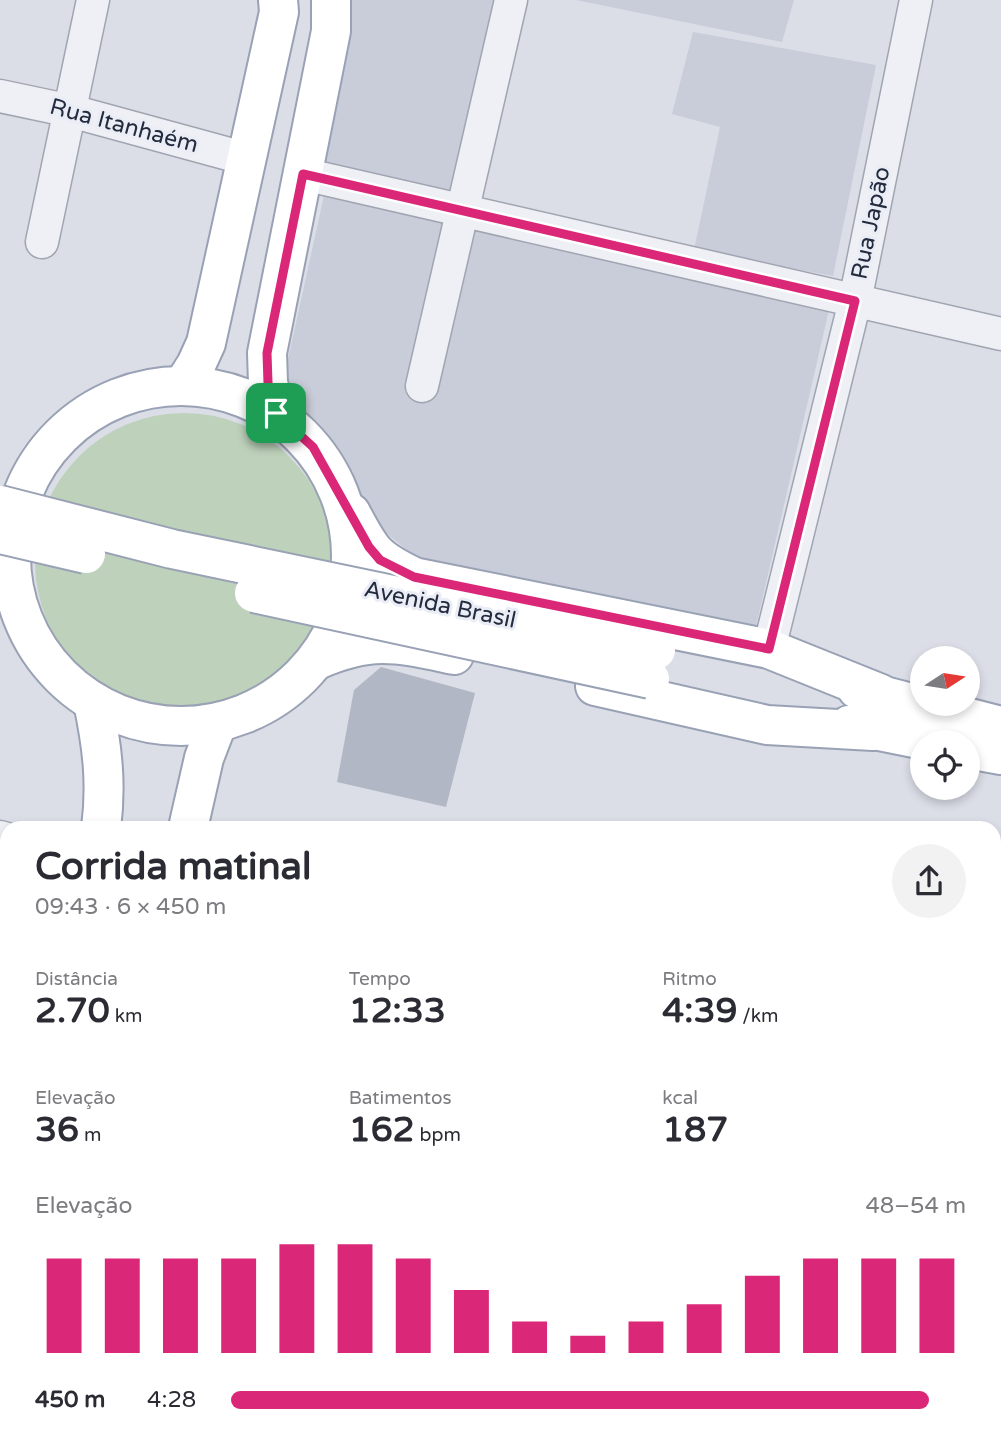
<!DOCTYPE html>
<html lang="pt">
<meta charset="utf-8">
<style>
:root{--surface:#fff;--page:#f2f2f3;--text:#2b2b33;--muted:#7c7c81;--accent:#db2777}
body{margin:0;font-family:"Varela Round",sans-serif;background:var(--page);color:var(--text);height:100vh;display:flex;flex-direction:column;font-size:26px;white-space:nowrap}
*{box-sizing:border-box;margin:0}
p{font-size:23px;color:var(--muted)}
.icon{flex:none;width:38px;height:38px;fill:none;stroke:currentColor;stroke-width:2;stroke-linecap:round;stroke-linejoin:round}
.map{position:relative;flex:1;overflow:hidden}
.drawer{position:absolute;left:0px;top:821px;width:1001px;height:621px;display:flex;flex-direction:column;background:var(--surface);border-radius:21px 21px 0 0;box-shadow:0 4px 10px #0003}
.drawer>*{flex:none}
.needle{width:46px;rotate:78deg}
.tools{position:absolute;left:910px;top:646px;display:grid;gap:14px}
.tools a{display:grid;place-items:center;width:70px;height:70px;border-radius:50%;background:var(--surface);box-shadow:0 4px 10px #0003;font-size:35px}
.pin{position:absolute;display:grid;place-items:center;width:60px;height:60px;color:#fff;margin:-30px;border-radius:14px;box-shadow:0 4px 10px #0006}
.round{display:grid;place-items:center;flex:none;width:74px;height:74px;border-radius:37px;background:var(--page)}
.head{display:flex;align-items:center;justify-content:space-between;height:119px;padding:0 35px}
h1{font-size:38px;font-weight:700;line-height:52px}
.stats{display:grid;grid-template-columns:repeat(3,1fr);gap:10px;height:119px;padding:7px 35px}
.stats div{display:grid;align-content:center}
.stats b{font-size:35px;font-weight:700}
.stats small{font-size:19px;font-weight:400}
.stats p{font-size:19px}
.chart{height:196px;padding:14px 35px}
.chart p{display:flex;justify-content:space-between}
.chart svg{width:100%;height:126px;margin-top:7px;stroke:var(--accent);stroke-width:6}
ul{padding:0 35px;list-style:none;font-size:23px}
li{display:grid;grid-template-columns:112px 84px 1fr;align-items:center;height:52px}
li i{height:18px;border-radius:9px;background:var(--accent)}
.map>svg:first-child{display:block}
</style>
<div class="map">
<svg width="1001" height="1441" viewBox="0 0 1001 1441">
<rect width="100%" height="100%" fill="#dbdee7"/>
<g fill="#c8cdd9">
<path d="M346,0H498L454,196L317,166Z"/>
<path d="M576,0H794L782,42Z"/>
<path d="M693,32L876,65L833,276L694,250L720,127L672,114Z"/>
<path d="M325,191L829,310L754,635L417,558L370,520L283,382Z"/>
<path d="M7,854V1335L0,1394V855Z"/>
</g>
<circle fill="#bed2bb" cx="184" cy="562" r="149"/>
<g fill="#b1b7c4">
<path d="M381,667L475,693L446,807L337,782L354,690Z"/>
<path d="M0,973L7,974V995L0,994Z"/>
</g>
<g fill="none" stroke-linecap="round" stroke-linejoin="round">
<g stroke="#a0a5b1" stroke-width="35">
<g id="minor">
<path d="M0,96L71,111L247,159"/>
<path d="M303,174L1001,334"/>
<path d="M42,242L93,0"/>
<path d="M422,386L511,0"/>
<path d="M769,649L855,301L916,0"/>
<path d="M0,837L7,839"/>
<path d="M0,1325L7,1327"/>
</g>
</g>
<g stroke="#99a1b4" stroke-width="42">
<g id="major">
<path d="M184,384L196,365L206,343L279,12L278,0"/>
<circle cx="181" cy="556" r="170"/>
<path d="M276,413L268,383L267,353L331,31V0"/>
<path d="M351,513C371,551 374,558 414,577L769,649L881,694"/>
<path d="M317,660C372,636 397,643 454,655"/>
<path d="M595,686L767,725L873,731"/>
<path d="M857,689L1001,726"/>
<path d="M93,702C102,745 107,783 101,828"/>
<path d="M849,725L933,742"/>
<path d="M968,749L1001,755"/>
<path d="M188,828L204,758L217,724"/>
<path d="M26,1441L27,1435"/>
<path d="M110,1441L111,1435"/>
</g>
</g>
<use href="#minor" stroke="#eef0f5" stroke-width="32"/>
<use href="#major" stroke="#fff" stroke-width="38"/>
<g stroke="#99a1b4" stroke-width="42" stroke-linecap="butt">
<g id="major-bridge">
<path d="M0,505L172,549L656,650"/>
<path d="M0,534L86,554"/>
<path d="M254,593L650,679"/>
</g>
</g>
<use href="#major-bridge" stroke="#fff" stroke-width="38"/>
</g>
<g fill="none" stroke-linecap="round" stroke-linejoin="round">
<g stroke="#fff" stroke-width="14">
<path id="route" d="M303,174L855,301L769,649L414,577L380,560L369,547L313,447L276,413L268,383L267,353Z"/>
</g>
<use href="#route" stroke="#db2777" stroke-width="9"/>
</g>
<g text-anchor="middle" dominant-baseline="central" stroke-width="6" stroke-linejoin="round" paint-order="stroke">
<g font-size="23" fill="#232b3e" stroke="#eaedf5">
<text transform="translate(124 126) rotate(15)">Rua Itanhaém</text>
<text transform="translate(871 223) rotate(-78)">Rua Japão</text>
<text transform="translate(440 605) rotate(12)">Avenida Brasil</text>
</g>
</g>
</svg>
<div class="tools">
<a><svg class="needle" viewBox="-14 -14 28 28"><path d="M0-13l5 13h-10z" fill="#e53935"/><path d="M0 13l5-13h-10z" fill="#7c7c81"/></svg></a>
<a><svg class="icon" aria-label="locate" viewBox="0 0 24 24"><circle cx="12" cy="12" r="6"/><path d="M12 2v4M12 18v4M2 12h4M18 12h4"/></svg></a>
</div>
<div class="pin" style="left:276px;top:413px;background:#1e9e55"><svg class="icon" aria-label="arrive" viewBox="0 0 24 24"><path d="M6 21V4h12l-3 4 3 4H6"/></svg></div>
<section class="drawer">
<div class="head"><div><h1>Corrida matinal</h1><p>09:43 · 6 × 450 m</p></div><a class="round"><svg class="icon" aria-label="share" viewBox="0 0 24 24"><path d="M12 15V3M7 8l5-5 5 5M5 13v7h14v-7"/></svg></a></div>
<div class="stats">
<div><p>Distância</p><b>2.70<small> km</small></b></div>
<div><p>Tempo</p><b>12:33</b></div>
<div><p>Ritmo</p><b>4:39<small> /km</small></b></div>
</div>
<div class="stats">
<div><p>Elevação</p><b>36<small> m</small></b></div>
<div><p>Batimentos</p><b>162<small> bpm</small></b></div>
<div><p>kcal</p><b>187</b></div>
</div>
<div class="chart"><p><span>Elevação</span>48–54 m</p>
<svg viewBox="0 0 160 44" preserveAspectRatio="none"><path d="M5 44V11M15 44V11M25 44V11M35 44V11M45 44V6M55 44V6M65 44V11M75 44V22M85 44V33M95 44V38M105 44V33M115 44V27M125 44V17M135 44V11M145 44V11M155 44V11"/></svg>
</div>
<ul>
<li><b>450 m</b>4:28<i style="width:95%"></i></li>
</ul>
</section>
</div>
